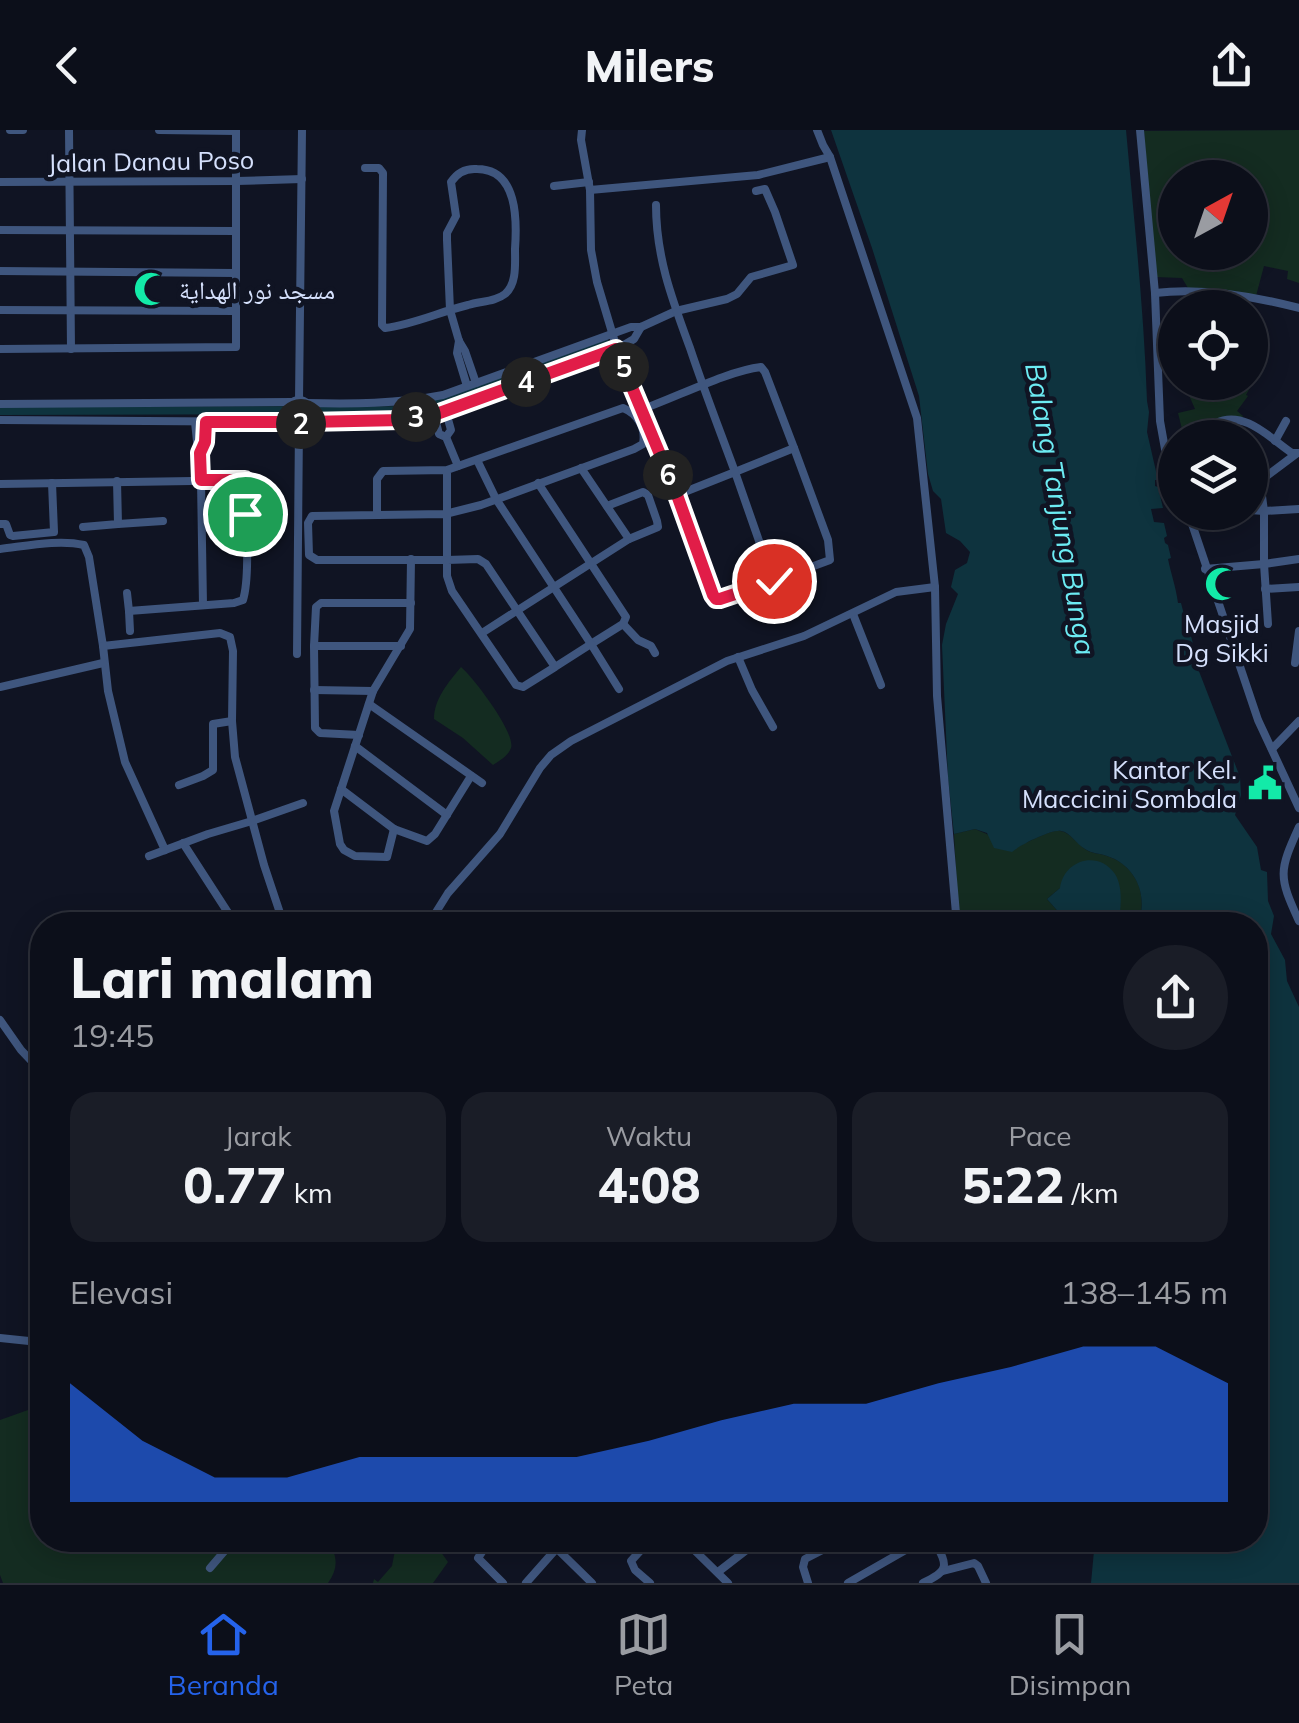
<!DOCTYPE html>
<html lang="id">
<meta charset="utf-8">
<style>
:root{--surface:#0c0f1a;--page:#1a1d27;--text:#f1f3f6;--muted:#9a9ca2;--line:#2c2f39;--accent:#2563eb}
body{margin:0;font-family:Mulish,"Noto Naskh Arabic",sans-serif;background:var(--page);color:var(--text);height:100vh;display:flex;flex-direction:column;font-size:38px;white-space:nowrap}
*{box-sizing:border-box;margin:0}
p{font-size:32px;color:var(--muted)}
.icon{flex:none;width:55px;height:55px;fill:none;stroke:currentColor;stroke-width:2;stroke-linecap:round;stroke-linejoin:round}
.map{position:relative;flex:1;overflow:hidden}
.details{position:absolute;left:30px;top:782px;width:1238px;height:640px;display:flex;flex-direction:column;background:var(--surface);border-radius:40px;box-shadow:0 5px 25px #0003,0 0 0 2px var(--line)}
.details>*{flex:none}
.needle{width:65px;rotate:40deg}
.controls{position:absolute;left:1158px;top:30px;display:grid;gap:20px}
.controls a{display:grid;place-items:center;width:110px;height:110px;border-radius:50%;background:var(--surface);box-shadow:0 5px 25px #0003,0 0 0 2px var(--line);font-size:50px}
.pin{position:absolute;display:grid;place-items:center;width:85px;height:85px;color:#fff;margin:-42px;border:5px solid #fff;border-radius:50%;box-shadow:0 2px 10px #0007}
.km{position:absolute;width:50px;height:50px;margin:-25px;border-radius:50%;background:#222;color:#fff;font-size:28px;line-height:50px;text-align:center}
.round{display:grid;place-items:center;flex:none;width:105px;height:105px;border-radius:52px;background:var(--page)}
.head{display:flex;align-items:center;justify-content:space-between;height:170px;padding:0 40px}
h1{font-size:55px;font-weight:800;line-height:75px}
.figures{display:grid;grid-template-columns:repeat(3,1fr);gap:15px;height:170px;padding:10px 40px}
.figures div{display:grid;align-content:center;border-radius:25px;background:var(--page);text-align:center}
.figures b{font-size:50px;font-weight:800}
.figures small{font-size:28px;font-weight:400}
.figures p{font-size:28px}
.chart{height:280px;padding:20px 40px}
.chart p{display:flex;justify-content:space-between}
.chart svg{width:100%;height:180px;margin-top:10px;fill:var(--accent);opacity:.7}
header{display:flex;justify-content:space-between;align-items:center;height:130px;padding:0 40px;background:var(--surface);font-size:45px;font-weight:800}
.tabs{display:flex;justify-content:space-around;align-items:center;height:140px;border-top:2px solid var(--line);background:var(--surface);font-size:28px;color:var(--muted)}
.tabs a{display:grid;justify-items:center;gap:5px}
.tabs .current{color:var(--accent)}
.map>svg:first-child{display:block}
</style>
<header><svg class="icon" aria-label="back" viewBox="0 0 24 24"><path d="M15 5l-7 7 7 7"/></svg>Milers<svg class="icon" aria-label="share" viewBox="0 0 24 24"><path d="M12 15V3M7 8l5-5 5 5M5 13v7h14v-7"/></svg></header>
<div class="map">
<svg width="1299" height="1453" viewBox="0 0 1299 1453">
<rect width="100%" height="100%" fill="#101423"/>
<g fill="#142c21" fill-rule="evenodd">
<path d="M1299,0V153L1287,149L1288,141L1264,136L1256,166L1188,158L1182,148L1155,147L1144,1ZM1175,48H1250V122H1175Z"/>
<path d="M1250,242L1257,244L1246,265L1248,266L1237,281L1243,286L1241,290L1219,288L1190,307H1184L1178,283L1195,279L1188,263L1206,258V253L1250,252Z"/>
<path d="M461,537C473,547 516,603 511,618C508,626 499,631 493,635L463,608L434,589C434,569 448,553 461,537Z"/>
<path d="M975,699L1017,717C1027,713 1051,699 1060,701C1070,702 1076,713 1085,719C1091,724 1099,723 1107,726C1133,734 1147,760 1140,787L1119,794L1060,758L1047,769L1070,795H959L954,704Z"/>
<path d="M42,1275V1410H326C338,1424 339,1438 328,1453H3L0,1445V1290Z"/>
<path d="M425,1410L438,1418L448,1432L433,1453H373L374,1449L378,1452L392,1436L396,1415L403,1420Z"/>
</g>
<path fill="#0e333e" d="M831,0H1126C1134,90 1144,180 1147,271L1149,282L1147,302L1158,350H1155V356L1158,357L1163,378L1151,379L1154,392L1164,393L1167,406L1164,408L1165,413L1168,415L1171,428L1168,429C1171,444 1176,457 1178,473H1181C1185,490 1196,514 1195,531L1240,647L1241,665L1235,685L1257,717L1261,740L1267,742L1268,771L1274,786L1271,804L1285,830L1287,851L1299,877V1453H1091L1095,1410H1255V795H1070L1047,769L1060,758C1064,729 1099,720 1115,744C1124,759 1120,778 1119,794L1140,787C1147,761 1133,734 1107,726C1099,723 1092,724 1085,719C1076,714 1070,702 1061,701C1052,699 1018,716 1012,722L994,718L987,703L975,699L954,704L948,648L942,515L946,494L958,464L951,457L955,440L967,433L970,422L960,411L946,403L941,369L933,361L928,344L919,266L872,118Z"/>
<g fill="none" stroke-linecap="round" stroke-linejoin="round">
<path stroke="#0e333e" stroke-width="8" d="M0,281L406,280L447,271L605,212"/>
<g stroke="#3f567e" stroke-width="8">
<path d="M10,0H23"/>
<path d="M69,0L71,219"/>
<path d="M159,0L236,1"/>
<path d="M582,0L581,10L590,60L591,120L597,152L617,219L677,365L706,448L716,469L773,451L830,430L828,410L794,318"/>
<path d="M817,0L823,15L830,27L917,288L935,457L937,566L957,795"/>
<path d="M1140,0L1155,163L1160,291L1165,319L1175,345"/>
<path d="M365,38H379L383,43L382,195L385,198C415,194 439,182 468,175C480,171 495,172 505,164C517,154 515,134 515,119C517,91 518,39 477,39C465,38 457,43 451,52L456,86L447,103V110L450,180L459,211L465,221L476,253"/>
<path d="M0,52L237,51L302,49"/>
<path d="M554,56L589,52"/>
<path d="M590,60L758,45L830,27"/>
<path d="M0,100L235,101"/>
<path d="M0,141L235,143"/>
<path d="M1155,163C1203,157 1253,166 1299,178"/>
<path d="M0,180L236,181"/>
<path d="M459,211L457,223L467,256"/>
<path d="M0,219L236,217V0"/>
<path d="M299,270L302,0"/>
<circle cx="299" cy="282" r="12"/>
<path d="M306,273C352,274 397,274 443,265L631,197H641L676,181L727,169L737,164L751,147L793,135L775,82L765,59L756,61"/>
<path d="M0,274L292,272"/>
<path d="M640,280C675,268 727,241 761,237L765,242L794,318L735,342C720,301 704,260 690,218C672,169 656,127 656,75"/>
<path d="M434,285L439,304L446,307L458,336"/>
<path d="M0,290L292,292"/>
<path d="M195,292L201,350L203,475"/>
<path d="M306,292L402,289L434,285L617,219L634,209L641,197"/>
<path d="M446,307L451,300L446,282"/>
<path d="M1195,308C1202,303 1209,296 1216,293C1244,279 1271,309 1292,323H1299"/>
<path d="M1275,311L1286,291"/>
<path d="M200,323L205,312L206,292"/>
<path d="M477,330L496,369L591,514L623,494L626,487L538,353"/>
<path d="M0,354L258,350"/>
<path d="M677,365L735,342L773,451"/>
<path d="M607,376L643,362L648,365L657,391L658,397L629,409"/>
<path d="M1250,380L1264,381L1299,379"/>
<path d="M1188,382L1258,590L1299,678"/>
<path d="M377,384V349L383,341L447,340L623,278C638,284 646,298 643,314L634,319L481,375L445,384L312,386L308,393L309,425L317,430H447V340"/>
<path d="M0,394H6L10,405L13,406L54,402L52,353"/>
<path d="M118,394L163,391"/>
<path d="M83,397L118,394L117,351"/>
<path d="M0,419C26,416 59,409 84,415L89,427L103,516L220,503L230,507L233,521L232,591L235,627L264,735L284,795"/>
<path d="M1205,439L1264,434L1299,429"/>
<path d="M1265,459L1299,457"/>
<path d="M127,463L129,481"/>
<path d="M853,484L881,555"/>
<path d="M623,494L638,510L651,516L655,523"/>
<path d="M1268,494L1264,434V381L1260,351L1296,324"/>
<path d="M130,501L129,481L234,473L243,470C251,444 245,381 245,350"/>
<path d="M482,503L629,409L581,338"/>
<path d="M103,516L108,561L125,632L165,720"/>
<path d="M314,516H401"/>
<path d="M297,524L299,294"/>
<path d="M738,527L752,560L773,597"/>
<path d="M1295,533L1299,501"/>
<path d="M555,537L523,557L516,555L452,461L447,446V430L478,429L486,434L555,537L591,514L619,559"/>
<path d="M0,557L103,533"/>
<path d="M314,560L373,561"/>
<path d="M369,574L482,653"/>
<path d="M359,605L320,603L315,598L314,516L316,477L321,473H411"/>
<path d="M355,616L447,685"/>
<path d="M1272,619L1299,591"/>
<path d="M179,655L203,646L213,640V594L232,591"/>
<path d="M341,659L394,699L427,711L435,704L471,646"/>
<path d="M1299,697C1279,741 1278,746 1299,791"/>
<path d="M394,699L387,727L355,726L344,720L340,714L334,681L373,561L410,499L411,429"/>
<path d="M183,713L236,795"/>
<path d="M149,726L208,704L252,691L303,673"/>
<path d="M428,795L448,763L500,704L540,638L551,625L571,611L727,531L804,506L896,462L935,457"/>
<path d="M0,890L21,920L42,942"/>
<path d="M0,1208L29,1211L42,1210"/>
<path d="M490,1410L478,1428L503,1453"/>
<path d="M548,1410L592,1453"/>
<path d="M650,1410L631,1431L635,1440L650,1453"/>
<path d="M684,1410L728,1453"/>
<path d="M210,1438L234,1410"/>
<path d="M943,1441L974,1433L978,1436L986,1453"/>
<path d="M718,1442L749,1418L768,1411"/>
<path d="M526,1453L564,1410"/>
<path d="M808,1453L803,1437L805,1429L842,1410"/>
<path d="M848,1453L923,1410"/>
<path d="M923,1453C951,1440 947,1435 934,1410"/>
</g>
</g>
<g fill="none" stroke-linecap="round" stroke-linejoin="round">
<g stroke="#fff" stroke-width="20">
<path id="route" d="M245,384V350H201L200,323L205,312L206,292H292L299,294L306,292L402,290L434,285L616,219L677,365L713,465L716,469H720L774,451"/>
</g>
<use href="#route" stroke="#e11d48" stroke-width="12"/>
</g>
<defs>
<g id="mosque-bare" transform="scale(2.7)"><path d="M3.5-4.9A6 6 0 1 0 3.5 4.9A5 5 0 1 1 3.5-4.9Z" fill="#13eaa8" stroke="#101423" stroke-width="2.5" paint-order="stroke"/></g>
<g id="civic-bare" transform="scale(2.7)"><path d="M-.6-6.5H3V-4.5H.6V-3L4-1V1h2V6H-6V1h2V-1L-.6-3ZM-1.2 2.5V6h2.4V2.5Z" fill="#13eaa8" stroke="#101423" stroke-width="2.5" paint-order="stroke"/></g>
</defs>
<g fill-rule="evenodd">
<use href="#mosque-bare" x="151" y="159"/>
<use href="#mosque-bare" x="1222" y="454"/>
<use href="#civic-bare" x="1265" y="653"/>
</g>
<g text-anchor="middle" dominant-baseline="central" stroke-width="9" stroke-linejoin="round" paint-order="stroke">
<g font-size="25" fill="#d5e0fc" stroke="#101423">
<text transform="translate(151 31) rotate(-1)">Jalan Danau Poso</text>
</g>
<g font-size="25" fill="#d5e0fc" stroke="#101423" text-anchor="start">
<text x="179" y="159">مسجد نور الهداية</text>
<text x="1222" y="493" text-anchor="middle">Masjid<tspan x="1222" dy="29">Dg Sikki</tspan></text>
<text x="1237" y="639" text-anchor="end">Kantor Kel.<tspan x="1237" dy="29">Maccicini Sombala</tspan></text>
</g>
<g font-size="28" font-style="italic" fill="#6cebf3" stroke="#101423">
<text transform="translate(1061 379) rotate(80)">Balang Tanjung Bunga</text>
</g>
</g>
</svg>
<div class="controls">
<a><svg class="needle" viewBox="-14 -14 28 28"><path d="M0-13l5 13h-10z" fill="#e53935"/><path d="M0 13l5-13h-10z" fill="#9a9ca2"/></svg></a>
<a><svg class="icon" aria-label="locate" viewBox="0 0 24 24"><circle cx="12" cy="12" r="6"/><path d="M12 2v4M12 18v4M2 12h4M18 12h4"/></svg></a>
<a><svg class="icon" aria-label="layers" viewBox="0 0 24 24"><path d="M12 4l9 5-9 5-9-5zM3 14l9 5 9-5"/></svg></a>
</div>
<div class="pin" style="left:245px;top:384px;background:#1e9e55"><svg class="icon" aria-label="arrive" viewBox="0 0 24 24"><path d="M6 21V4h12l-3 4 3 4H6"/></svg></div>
<div class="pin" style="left:774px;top:451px;background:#d93025"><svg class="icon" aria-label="check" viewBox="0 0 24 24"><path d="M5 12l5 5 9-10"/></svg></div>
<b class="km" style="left:301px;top:294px">2</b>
<b class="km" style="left:416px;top:287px">3</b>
<b class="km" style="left:526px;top:252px">4</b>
<b class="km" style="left:624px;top:237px">5</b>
<b class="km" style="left:668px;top:345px">6</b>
<section class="details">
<div class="head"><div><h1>Lari malam</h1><p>19:45</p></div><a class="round"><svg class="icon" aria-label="share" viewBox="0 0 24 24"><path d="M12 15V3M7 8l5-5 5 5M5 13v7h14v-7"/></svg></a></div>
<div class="figures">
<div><p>Jarak</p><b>0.77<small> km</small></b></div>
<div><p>Waktu</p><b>4:08</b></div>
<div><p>Pace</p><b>5:22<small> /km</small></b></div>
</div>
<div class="chart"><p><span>Elevasi</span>138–145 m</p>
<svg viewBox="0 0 160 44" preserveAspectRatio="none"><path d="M0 44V15L10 29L20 38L30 38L40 33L50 33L60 33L70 33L80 29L90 24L100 20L110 20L120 15L130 11L140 6L150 6L160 15V44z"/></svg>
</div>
</section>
</div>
<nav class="tabs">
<a class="current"><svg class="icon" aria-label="home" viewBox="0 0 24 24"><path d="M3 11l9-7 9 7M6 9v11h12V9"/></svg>Beranda</a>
<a><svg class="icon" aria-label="map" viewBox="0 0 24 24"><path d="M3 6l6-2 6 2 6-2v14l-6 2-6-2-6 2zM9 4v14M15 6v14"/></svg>Peta</a>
<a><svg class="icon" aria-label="saved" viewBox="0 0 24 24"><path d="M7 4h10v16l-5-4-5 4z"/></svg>Disimpan</a>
</nav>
